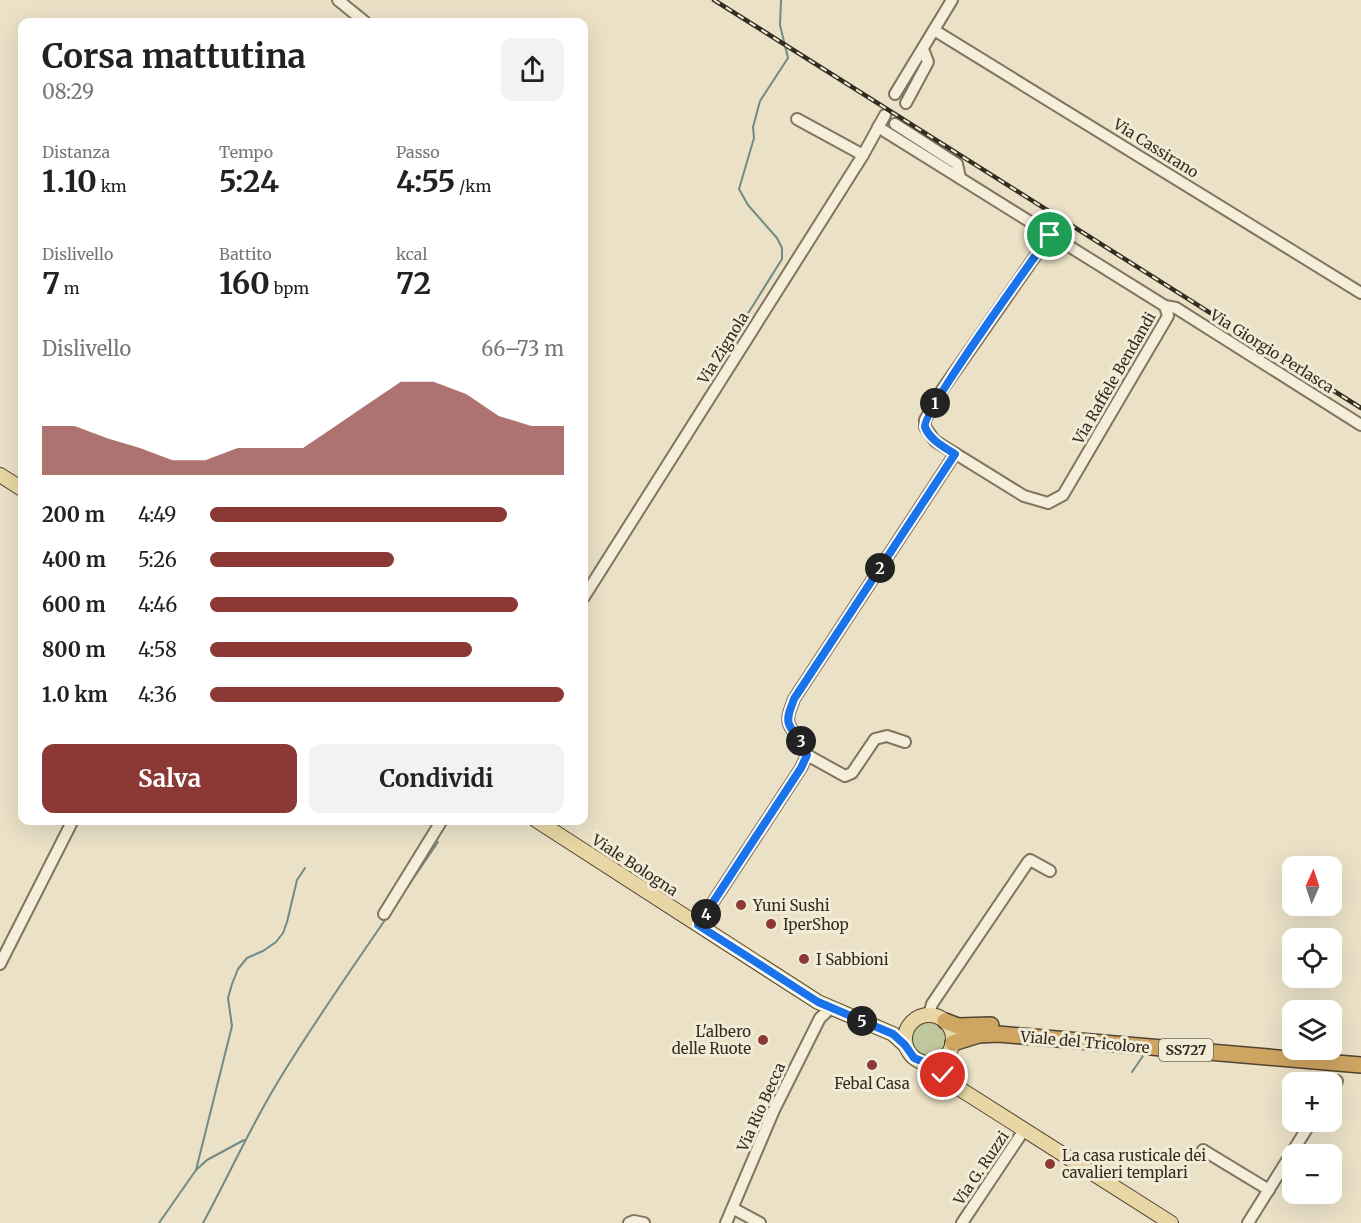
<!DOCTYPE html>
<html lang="it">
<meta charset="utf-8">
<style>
:root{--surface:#fff;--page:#f2f2f2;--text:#222;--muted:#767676;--accent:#8c3935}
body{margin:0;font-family:Merriweather,serif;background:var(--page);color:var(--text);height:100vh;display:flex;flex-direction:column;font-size:22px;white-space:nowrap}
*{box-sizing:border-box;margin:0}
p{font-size:20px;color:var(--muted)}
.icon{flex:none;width:33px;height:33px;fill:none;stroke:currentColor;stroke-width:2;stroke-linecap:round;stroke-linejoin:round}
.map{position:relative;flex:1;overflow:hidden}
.details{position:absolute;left:18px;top:18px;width:570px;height:807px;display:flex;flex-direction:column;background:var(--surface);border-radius:12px;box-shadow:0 6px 24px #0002}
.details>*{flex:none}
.needle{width:39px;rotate:3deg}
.buttons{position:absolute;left:1282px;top:856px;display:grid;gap:12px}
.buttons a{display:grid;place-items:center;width:60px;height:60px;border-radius:12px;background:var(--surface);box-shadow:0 6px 24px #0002;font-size:30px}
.pin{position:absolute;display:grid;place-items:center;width:51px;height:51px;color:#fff;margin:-26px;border:3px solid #fff;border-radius:50%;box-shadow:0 2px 6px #0007}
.km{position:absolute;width:30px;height:30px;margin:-15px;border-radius:50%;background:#222;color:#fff;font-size:16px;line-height:30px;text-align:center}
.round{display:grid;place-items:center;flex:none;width:63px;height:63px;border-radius:12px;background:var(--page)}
.overview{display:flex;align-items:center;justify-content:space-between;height:102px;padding:0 24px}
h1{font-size:33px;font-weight:700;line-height:45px}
.metrics{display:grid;grid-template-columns:repeat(3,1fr);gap:9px;height:102px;padding:6px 24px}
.metrics div{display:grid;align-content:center}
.metrics b{font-size:30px;font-weight:700}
.metrics small{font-size:16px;font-weight:400}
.metrics p{font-size:16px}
.chart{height:168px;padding:12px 24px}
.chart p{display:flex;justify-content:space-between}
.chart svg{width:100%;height:108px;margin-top:6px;fill:var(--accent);opacity:.7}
.primary-button{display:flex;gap:12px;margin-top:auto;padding:12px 24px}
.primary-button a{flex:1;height:69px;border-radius:12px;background:var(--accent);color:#fff;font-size:24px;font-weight:700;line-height:69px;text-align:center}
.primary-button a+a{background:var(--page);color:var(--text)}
ul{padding:0 24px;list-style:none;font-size:20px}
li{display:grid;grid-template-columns:96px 72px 1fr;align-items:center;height:45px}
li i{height:15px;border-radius:8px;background:var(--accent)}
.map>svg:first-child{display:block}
</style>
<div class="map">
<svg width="1361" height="1223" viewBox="0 0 1361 1223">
<rect width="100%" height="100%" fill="#eae1c7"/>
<circle fill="#bfc79c" cx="929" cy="1039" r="19"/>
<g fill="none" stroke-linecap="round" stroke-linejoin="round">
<g stroke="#708b86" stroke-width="2">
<path d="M742,323L782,259V248L777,238L748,205L739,189L754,138L753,127L760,101L788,58L780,25L781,0"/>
<path d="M402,895L438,842"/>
<path d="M1132,1072L1145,1053"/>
<path d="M196,1170L207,1160L244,1140"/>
<path d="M159,1223L196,1170L232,1026L228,998L232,984L238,969L247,958L263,951L276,942L283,933L287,922L297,880L305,868"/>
<path d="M203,1223C228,1177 249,1130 276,1085C310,1028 349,973 387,917"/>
</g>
<g stroke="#83745e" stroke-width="14">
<g id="minor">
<path d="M338,0L365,22"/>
<path d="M934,30L1361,293"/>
<path d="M895,94L952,0"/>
<path d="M906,103L928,62L923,49"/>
<path d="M797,119L863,155"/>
<path d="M895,124L957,164L960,178"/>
<path d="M878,127L1165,306L1168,316L1063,495L1048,503L1024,496L935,441L925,427V420L942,390L1050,235"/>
<path d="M1165,306L1176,308L1361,425"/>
<path d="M584,597L863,155L885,115"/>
<path d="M807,755L845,776L852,773L875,739L887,736L905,742"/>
<path d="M384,914L442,820"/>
<path d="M698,925L801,768L807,755C803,743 792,732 789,724C786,716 792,706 794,699L955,454"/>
<path d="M0,964L73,820"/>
<path d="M929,1015L932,1004L1028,862L1030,860L1050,871"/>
<path d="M1332,1089L1337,1081"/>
<path d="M1203,1150L1269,1190"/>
<path d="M734,1209L760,1223"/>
<path d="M629,1223L634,1221L644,1223"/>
<path d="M726,1223L774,1110L820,1018L831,1008"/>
<path d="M962,1223L1024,1130"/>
<path d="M1248,1223L1311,1122"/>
</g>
</g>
<g stroke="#524332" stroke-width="16">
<g id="major">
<path d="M0,475L22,489"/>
<path d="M536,820L818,1002L893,1034L905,1045"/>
<circle cx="929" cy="1039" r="24"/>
<path d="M929,1064L960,1089L1171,1223"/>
</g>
</g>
<g stroke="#524332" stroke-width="18">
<g id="highway">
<path d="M945,1021L958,1026L991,1025"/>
<path d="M953,1043L979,1035L998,1034L1361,1065"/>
</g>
</g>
<use href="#minor" stroke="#f5eeda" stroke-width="10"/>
<use href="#major" stroke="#e8d7a4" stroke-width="14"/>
<use href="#highway" stroke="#cfa562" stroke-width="15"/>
<g stroke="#352c21" stroke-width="4.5">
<path id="rail" d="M714,0L1361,408"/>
</g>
<use href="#rail" stroke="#f2ebd6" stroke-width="2" stroke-dasharray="7" stroke-linecap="butt"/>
</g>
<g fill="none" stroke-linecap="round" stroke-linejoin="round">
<g stroke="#fff" stroke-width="12">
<path id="route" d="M943,1075L929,1064L914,1058L905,1045L893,1034L818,1002L698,925L801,768L807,755C803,743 792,732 789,724C786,716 792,706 794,699L955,454C944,447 930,440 925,427C921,413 1035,257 1050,235"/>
</g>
<use href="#route" stroke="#1a73e8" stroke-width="8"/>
</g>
<g fill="#8c3935" stroke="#f2ebd6" stroke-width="2">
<circle cx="741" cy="905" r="6"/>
<circle cx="771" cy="924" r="6"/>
<circle cx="804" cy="959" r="6"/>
<circle cx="763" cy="1040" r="6"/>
<circle cx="872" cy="1065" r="6"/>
<circle cx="1050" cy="1164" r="6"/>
</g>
<g text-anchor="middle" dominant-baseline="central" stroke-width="6" stroke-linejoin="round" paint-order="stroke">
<rect fill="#f2ebd6" stroke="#6e6557" stroke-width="1.5" x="1159" y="1039" width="54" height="22" rx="4.5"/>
<g font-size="14" font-weight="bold" fill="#352c21">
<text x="1186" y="1050">SS727</text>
</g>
<g font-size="15" fill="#352c21" stroke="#f2ebd6">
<text transform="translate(1156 148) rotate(32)">Via Cassirano</text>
<text transform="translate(723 348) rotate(-58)">Via Zignola</text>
<text transform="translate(1272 351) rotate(32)">Via Giorgio Perlasca</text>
<text transform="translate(1114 378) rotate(-60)">Via Raffele Bendandi</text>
<text transform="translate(635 865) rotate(33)">Viale Bologna</text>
<text transform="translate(1085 1042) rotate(5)">Viale del Tricolore</text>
<text transform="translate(761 1107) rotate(-66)">Via Rio Becca</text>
<text transform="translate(981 1168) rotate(-56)">Via G. Ruzzi</text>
</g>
<g font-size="15" fill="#352c21" stroke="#f2ebd6" text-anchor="start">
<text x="753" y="905">Yuni Sushi</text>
<text x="783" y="924">IperShop</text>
<text x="816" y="959">I Sabbioni</text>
<text x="751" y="1031" text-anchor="end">L'albero<tspan x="751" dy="17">delle Ruote</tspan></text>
<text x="872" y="1083" text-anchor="middle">Febal Casa</text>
<text x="1062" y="1155">La casa rusticale dei<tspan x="1062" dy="17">cavalieri templari</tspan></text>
</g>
</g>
</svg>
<div class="buttons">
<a><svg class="needle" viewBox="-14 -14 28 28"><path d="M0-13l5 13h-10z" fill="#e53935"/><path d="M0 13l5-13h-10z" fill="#767676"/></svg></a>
<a><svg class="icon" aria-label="locate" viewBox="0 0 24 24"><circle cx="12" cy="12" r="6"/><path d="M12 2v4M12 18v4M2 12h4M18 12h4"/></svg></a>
<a><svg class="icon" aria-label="layers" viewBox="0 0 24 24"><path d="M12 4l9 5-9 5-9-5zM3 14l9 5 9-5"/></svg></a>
<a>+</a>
<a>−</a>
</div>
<div class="pin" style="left:1050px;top:235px;background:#1e9e55"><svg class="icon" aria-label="arrive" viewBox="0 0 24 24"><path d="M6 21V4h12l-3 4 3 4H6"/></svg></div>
<div class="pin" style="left:943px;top:1075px;background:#d93025"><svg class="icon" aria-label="check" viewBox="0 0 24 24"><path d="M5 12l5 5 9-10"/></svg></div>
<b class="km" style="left:935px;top:403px">1</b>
<b class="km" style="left:880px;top:568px">2</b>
<b class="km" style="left:801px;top:741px">3</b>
<b class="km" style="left:706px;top:914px">4</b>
<b class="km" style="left:862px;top:1021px">5</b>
<section class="details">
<div class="overview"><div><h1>Corsa mattutina</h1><p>08:29</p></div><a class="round"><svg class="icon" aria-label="share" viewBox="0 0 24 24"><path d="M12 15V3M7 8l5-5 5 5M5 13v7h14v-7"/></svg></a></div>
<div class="metrics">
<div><p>Distanza</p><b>1.10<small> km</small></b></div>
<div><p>Tempo</p><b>5:24</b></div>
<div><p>Passo</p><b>4:55<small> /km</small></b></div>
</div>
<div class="metrics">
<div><p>Dislivello</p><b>7<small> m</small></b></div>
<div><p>Battito</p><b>160<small> bpm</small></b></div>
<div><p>kcal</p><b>72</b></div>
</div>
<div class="chart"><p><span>Dislivello</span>66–73 m</p>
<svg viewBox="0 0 160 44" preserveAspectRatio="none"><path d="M0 44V24L10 24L20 29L30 33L40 38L50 38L60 33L70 33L80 33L90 24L100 15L110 6L120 6L130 11L140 20L150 24L160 24V44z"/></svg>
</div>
<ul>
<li><b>200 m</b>4:49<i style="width:84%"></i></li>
<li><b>400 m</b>5:26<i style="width:52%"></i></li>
<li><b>600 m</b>4:46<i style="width:87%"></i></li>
<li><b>800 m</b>4:58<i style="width:74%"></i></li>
<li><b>1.0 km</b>4:36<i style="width:100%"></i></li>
</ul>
<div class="primary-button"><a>Salva</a><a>Condividi</a></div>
</section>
</div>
